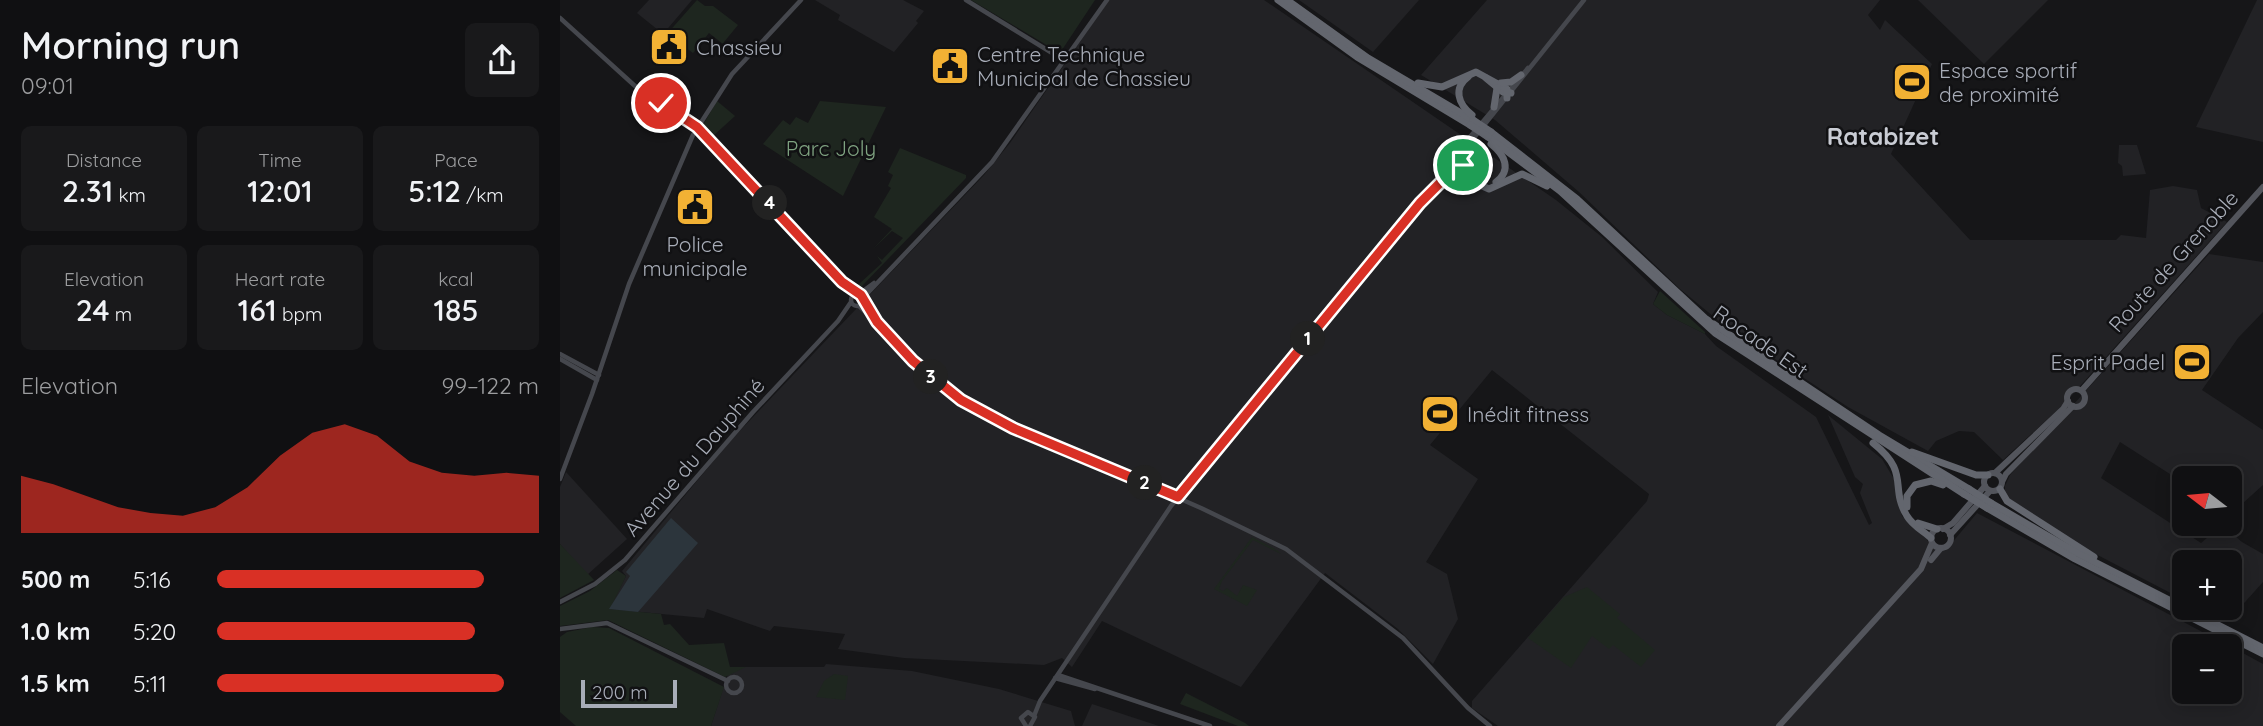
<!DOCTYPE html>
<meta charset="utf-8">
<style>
:root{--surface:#101012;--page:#19191b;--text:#f1f3f6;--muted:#9c9d9f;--line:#303032;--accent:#d93025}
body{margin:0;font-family:Quicksand,sans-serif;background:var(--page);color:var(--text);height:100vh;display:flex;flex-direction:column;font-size:26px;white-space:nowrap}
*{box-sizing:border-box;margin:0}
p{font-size:23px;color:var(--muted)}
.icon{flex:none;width:38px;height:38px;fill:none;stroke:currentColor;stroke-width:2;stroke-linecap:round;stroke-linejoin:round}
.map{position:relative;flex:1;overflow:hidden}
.panel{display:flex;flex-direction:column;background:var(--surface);width:560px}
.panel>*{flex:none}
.needle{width:46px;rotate:286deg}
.tools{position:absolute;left:1612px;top:466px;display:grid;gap:14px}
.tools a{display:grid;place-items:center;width:70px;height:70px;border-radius:10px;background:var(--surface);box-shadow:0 4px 18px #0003,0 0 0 2px var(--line);font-size:35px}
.scale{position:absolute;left:21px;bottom:18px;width:96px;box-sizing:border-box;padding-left:7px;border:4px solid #a8adb8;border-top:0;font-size:19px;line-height:24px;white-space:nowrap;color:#a8adb8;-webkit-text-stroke:5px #111113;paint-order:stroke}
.pin{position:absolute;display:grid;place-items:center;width:60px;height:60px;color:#fff;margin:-30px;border:4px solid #fff;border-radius:50%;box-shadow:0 2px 7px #0007}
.km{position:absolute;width:35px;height:35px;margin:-18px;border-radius:50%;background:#222;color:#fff;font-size:19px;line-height:35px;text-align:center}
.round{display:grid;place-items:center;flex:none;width:74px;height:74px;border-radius:10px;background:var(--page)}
.overview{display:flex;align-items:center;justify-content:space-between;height:119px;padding:0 21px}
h1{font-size:38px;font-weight:600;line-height:52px}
.figures{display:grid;grid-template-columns:repeat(3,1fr);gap:10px;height:119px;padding:7px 21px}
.figures div{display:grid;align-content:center;border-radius:10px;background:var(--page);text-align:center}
.figures b{font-size:30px;font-weight:600}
.figures small{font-size:19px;font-weight:400}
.figures p{font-size:19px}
.chart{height:196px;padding:14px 21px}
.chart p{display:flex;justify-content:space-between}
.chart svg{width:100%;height:126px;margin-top:7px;fill:var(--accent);opacity:.7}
ul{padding:0 21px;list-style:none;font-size:23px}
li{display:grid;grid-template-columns:112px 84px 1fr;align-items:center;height:52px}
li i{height:18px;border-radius:9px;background:var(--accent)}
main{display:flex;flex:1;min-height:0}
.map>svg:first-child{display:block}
</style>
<main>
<section class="panel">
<div class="overview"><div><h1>Morning run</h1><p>09:01</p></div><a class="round"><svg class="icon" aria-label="share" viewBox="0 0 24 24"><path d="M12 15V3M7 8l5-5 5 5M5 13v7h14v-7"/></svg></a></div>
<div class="figures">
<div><p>Distance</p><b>2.31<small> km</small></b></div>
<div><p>Time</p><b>12:01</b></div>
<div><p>Pace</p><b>5:12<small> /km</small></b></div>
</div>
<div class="figures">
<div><p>Elevation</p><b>24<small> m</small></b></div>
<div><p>Heart rate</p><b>161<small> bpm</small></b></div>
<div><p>kcal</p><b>185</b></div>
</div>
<div class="chart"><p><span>Elevation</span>99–122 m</p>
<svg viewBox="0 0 160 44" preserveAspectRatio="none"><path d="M0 44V24L10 27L20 31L30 35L40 37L50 38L60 35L70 28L80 17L90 9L100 6L110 10L120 19L130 23L140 24L150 23L160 24V44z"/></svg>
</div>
<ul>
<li><b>500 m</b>5:16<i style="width:83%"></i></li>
<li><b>1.0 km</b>5:20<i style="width:80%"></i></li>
<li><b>1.5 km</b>5:11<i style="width:89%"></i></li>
</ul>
</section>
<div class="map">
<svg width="1703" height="726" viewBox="0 0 1703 726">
<rect width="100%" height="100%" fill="#161618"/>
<g fill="#222225">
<path d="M89,0H132L103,34L77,13Z"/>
<path d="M255,0H343L364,11L356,21L358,23L334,52L278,20L280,15Z"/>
<path d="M549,0H704L996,200L1042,237L1098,292L1093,304L1107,315L1145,334L1156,346L1256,417L1309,525L1312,523L1300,493L1303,484L1295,477L1268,415L1322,459L1334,479L1342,516L1366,537L1370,546L1385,551L1417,513L1669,646H1624V691H1670V646L1703,664V726H938L912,708V701L1087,501L1089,494L932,370L870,445L918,479L866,562L887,574L898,619L873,664L838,629L765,573L681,687L542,621L512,667L502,658L484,665L344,658L278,649L285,634L214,626L210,631L147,609L144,618L49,609L66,576L62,571L171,440L424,175L450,143Z"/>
<path d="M739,0H859L813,52Z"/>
<path d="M927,0H1320L1308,15L1320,30L1325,20L1372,64L1331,154L1410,240H1556L1561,235L1586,238L1590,190L1613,186L1637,190L1641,208L1667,222L1504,404L1443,460L1414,432L1399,431L1376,441L1368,451L1288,407L1165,326L1120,289L1019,192L935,120L861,75Z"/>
<path d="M1358,0H1488L1424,64Z"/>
<path d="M1697,0H1703V142L1636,127Z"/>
<path d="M1559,145H1577L1586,174L1563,176L1562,166L1558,163Z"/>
<path d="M1649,254L1703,262V312L1678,338L1642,390L1703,430V485L1672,513L1670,511V478H1624V483L1560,442L1541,478L1641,543L1662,525L1682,542L1703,554V582L1668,621L1639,607H1670V562H1624V600L1526,549L1445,496V486L1450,475Z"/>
<path d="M6,472L67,539L27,575L0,544V487Z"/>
<path d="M266,664L352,671L439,689L511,711L515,726H151L170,667H264Z"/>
<path d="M532,704L599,726H522Z"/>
</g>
<g fill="#1e261f">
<path d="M137,0L145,6H153L178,25L164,42L181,58L149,33L133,53L107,34Z"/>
<path d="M411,0H535L500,53Z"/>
<path d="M157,101L175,116L153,136L143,125Z"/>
<path d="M260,101L326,107L283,196L203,144L223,120L230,125L236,117L248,123Z"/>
<path d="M340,148L406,175V178L301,287L290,284H299L322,263L317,256L322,260L343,238L332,231L313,249L332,229L314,217L331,188L328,186L333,175L328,172Z"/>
<path d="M1100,291L1145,332V334L1107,315L1093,304Z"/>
<path d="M692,537L715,549L716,551L717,550L721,554L693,540L662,581L659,589L663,591L667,588L677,596L683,585L697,590L687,606L654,589Z"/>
<path d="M0,544L34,580L0,598Z"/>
<path d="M57,570L66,576L50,609L101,614L104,625L110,624L129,645L164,643L170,667H186L165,677L48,620L0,626V606L30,591Z"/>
<path d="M1027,587L1060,614L1057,618L1095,650L1081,667L1053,645L1049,649L1032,636L1011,668L968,638L1004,597Z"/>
<path d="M32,627L49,628L164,687L151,726H16L0,712V637L7,632Z"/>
<path d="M274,674L288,676L285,700L256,697L264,681Z"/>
<path d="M626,693L685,723L689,726H678L620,704Z"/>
</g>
<path fill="#2c353c" d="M111,518L138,543L78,612L49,609L70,576L66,572Z"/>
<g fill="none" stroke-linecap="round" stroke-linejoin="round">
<g stroke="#45474d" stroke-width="4.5">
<path d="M406,0L497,56"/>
<path d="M0,18L75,86L137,127L296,294"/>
<path d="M895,163L904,144L968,68"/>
<path d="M902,164L909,144L1024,0"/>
<path d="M868,195L882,181L902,174L905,168L902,163L892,165L894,175"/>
<circle cx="297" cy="300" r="6"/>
<path d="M299,294L314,283"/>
<path d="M303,298L432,162L547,0"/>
<path d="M303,302L317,321"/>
<path d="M299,306L363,369L416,409L641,508L726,549L843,638L908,708L930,726"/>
<path d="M0,354L39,375"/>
<path d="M0,359L37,380"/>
<path d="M0,479L32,394L69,284L133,135L172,74L241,0"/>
<path d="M0,602L35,584L65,560L193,412L278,321L291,302"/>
<path d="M0,629L47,623L168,681"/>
<path d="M498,675L650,726"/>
<circle cx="174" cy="685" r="8"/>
<path d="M495,678L535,689"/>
<path d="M474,716L480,701L611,506L875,182L891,170"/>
<path d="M466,726L461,718L468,712L475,717L470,726"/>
</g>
<g stroke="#53555c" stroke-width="6">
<circle cx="1516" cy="398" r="9"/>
<path d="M1522,390L1703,187"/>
<path d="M1435,473L1503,409L1508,401"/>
<circle cx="1433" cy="482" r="9"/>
<path d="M1442,482L1446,474L1513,406"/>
<circle cx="1381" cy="538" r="10"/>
<path d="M1383,529L1393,523L1425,486"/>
<path d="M1390,535L1430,491"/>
<path d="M1371,560L1381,548"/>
<path d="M1219,726L1361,569L1372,543"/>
</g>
<g stroke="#63666e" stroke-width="7">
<path d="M718,0L797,57L910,125"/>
<path d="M727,0L808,58L913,120"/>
<path d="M908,77C893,88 898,104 912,115"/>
<path d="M926,78L943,92L951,93"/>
<path d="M858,83L882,87L916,72L947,89V98"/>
<path d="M941,83L951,82L961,75"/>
<path d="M934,107L937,88"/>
<path d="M931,132L1017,199L1146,319L1319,435L1409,489"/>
<path d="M928,137L1000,191L1155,333L1404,494"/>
<path d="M931,144C945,155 952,170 936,182"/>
<path d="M900,176L929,189L962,174L987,186"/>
<path d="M1313,443C1351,473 1329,487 1347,516C1352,525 1363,531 1371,538"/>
<path d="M1352,452L1416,475H1428"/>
<path d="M1440,489L1447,501L1534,557"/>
<path d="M1431,503L1517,553L1703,648"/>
<path d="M1347,507V496L1355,485L1371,481L1383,485"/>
<path d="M1427,508L1515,559L1703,654"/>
<path d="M1358,523L1377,529"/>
</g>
<g stroke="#63666e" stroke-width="7">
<path d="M913,120L931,132"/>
<path d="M910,125L928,137"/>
<path d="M1409,489L1431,503"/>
<path d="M1404,494L1427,508"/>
</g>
</g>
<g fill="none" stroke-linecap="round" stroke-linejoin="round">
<g stroke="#fff" stroke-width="14">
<path id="route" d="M101,103L137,127L282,282L301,295L317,322L353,361L401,400L453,428L618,497L860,203L882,181L902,174L903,165"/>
</g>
<use href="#route" stroke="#d93025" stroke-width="9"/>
</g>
<defs>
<g id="civic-square" transform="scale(2.0125)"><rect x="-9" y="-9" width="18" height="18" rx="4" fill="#f2b134" stroke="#111113"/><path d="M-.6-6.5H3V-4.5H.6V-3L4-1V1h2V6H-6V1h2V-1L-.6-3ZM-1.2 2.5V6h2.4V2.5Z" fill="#111"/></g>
<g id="stadium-square" transform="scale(2.0125)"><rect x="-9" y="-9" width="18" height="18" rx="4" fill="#f2b134" stroke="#111113"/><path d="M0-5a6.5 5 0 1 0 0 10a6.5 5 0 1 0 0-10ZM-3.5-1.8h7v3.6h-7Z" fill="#111"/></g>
</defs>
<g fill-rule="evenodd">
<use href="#civic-square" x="109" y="47"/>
<use href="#civic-square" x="390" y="66"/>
<use href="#stadium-square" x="1352" y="82"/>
<use href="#civic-square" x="135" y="207"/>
<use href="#stadium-square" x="1632" y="362"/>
<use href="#stadium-square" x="880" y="414"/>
</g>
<g text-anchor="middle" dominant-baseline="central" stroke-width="5" stroke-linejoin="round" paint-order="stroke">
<g font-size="21" fill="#a8adb8" stroke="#111113" text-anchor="start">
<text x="136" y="47">Chassieu</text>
<text x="417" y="54">Centre Technique<tspan x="417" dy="24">Municipal de Chassieu</tspan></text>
<text x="1379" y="70">Espace sportif<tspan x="1379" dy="24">de proximité</tspan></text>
<text x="135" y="244" text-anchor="middle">Police<tspan x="135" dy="24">municipale</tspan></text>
<text x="1605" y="362" text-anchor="end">Esprit Padel</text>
<text x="907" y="414">Inédit fitness</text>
</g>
<g font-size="21" fill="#7fa381" stroke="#111113">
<text x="271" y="148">Parc Joly</text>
</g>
<g font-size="21" fill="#a8adb8" stroke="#111113">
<text transform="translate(1613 261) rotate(-48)">Route de Grenoble</text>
<text transform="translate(1201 341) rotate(35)">Rocade Est</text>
<text transform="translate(134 457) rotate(-49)">Avenue du Dauphiné</text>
</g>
<g font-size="24" font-weight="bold" fill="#c9ccd4" stroke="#111113">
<text x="1323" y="136">Ratabizet</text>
</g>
</g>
</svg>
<div class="tools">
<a><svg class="needle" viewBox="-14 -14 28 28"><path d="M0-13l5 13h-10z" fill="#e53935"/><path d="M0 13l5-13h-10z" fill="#9c9d9f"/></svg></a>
<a>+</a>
<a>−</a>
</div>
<div class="scale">200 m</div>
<div class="pin" style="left:903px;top:165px;background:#1e9e55"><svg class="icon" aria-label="arrive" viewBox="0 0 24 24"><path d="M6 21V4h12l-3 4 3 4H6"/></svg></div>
<div class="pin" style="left:101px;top:103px;background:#d93025"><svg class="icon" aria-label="check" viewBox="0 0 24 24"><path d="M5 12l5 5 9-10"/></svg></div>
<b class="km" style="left:748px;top:339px">1</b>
<b class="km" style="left:585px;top:483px">2</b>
<b class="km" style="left:371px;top:377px">3</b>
<b class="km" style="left:210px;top:203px">4</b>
</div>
</main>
